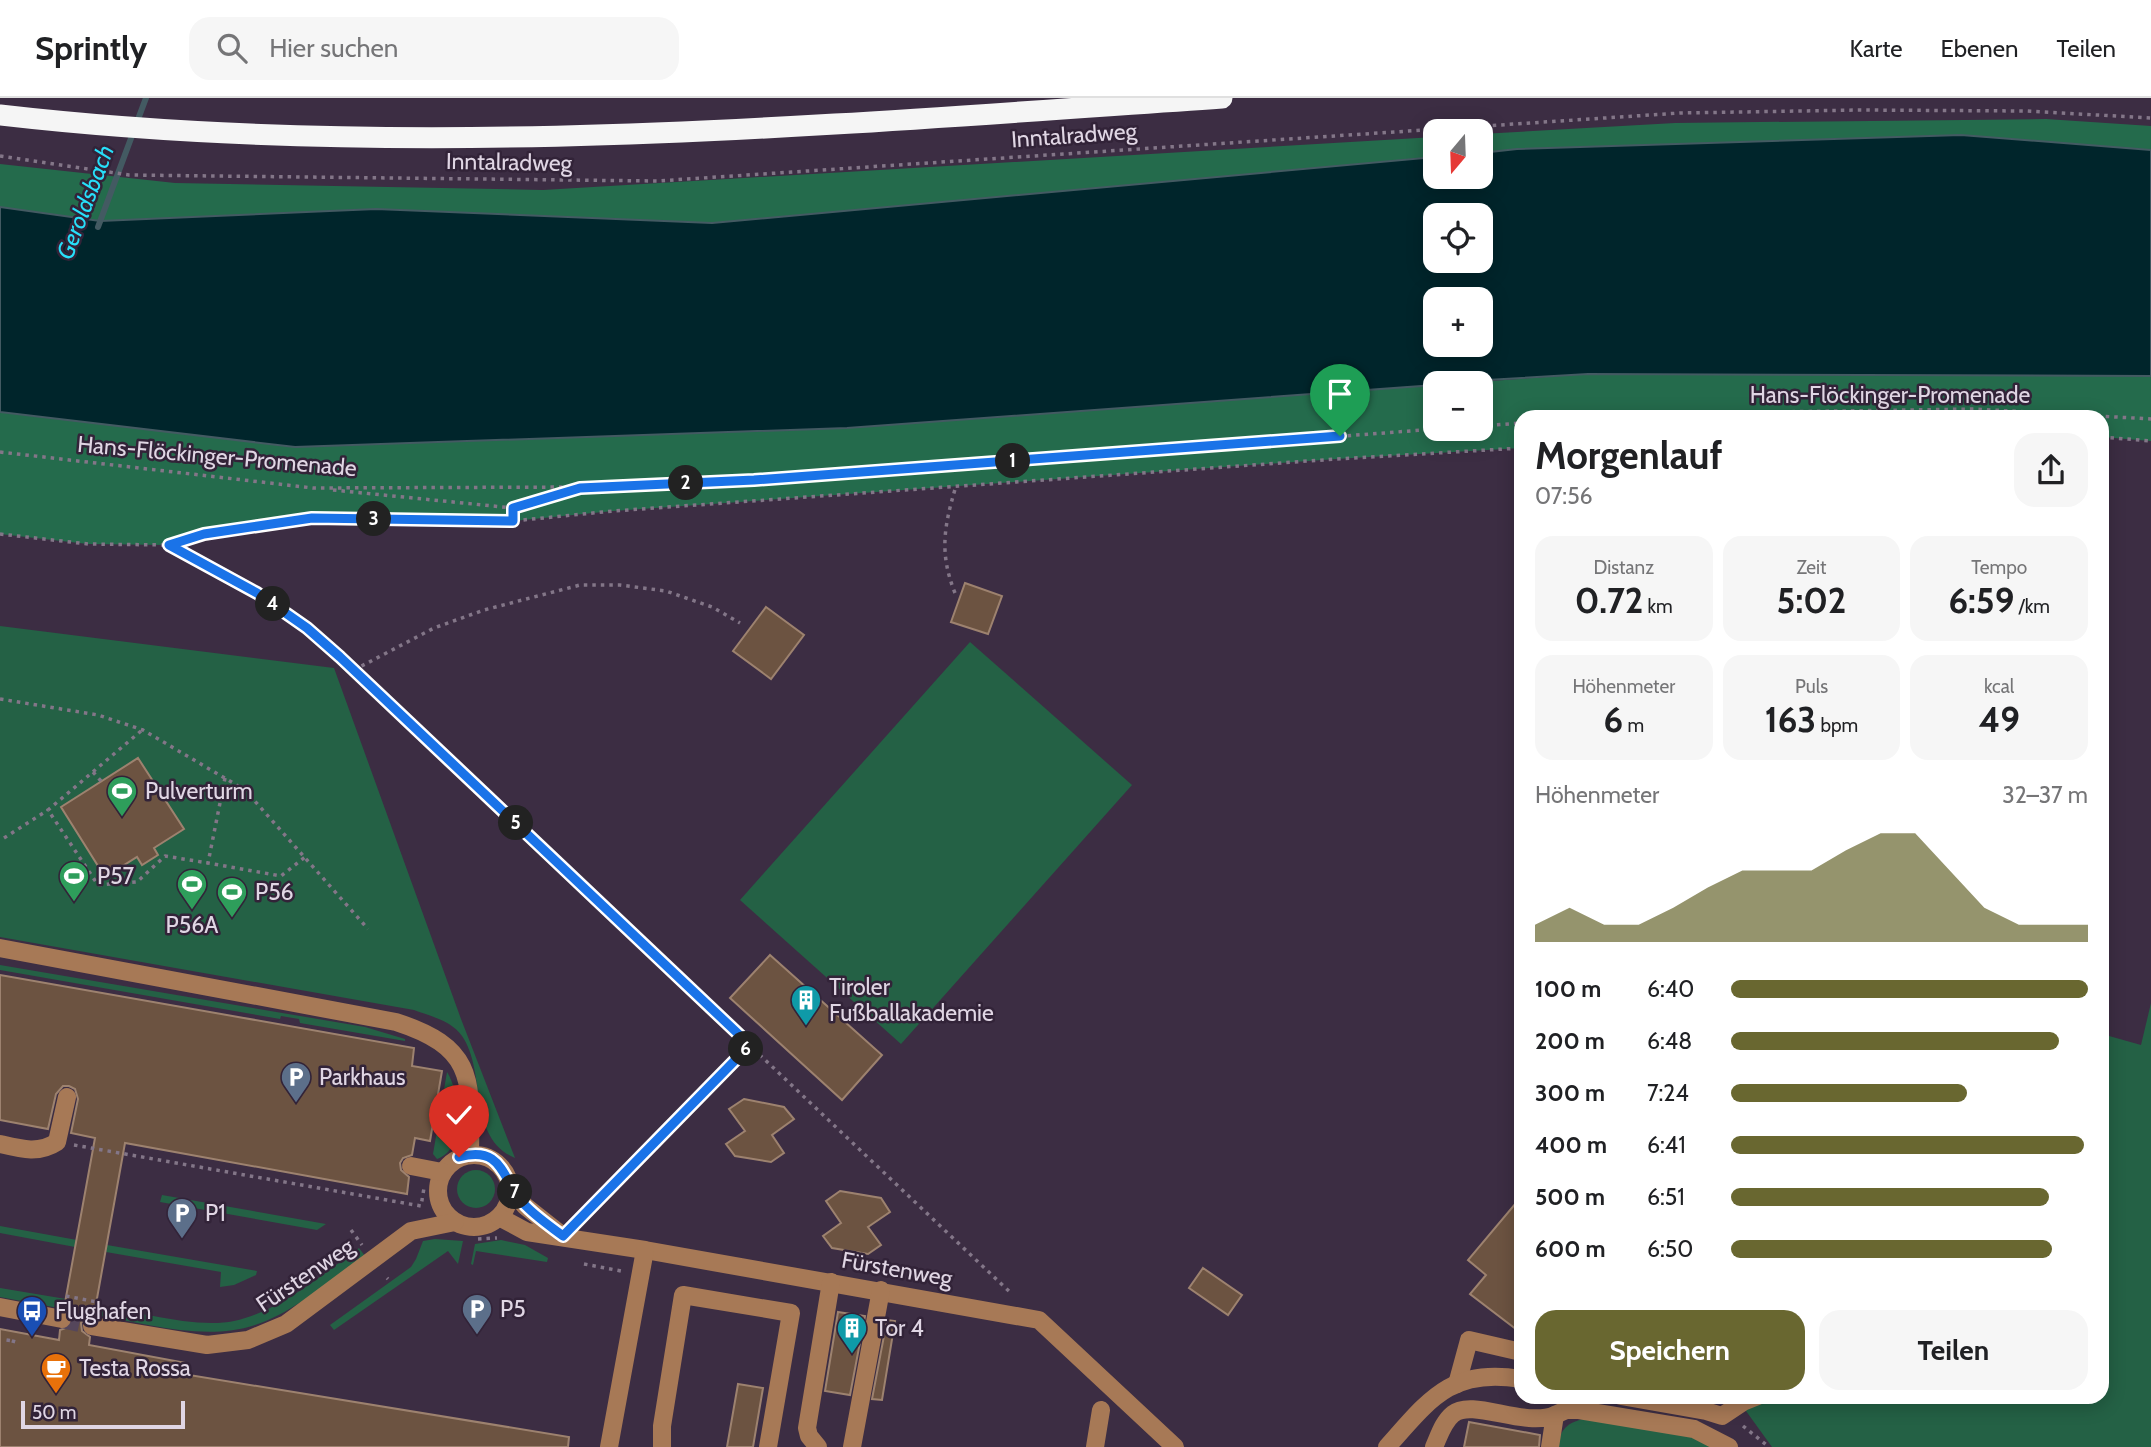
<!DOCTYPE html>
<html lang="de">
<meta charset="utf-8">
<style>
:root{--surface:#fff;--page:#f6f6f6;--text:#202124;--muted:#757577;--line:#e0e0e0;--accent:#696730}
body{margin:0;font-family:Cabin,sans-serif;background:var(--page);color:var(--text);height:100vh;display:flex;flex-direction:column;font-size:26px;white-space:nowrap}
*{box-sizing:border-box;margin:0}
p{font-size:23px;color:var(--muted)}
.icon{flex:none;width:38px;height:38px;fill:none;stroke:currentColor;stroke-width:2;stroke-linecap:round;stroke-linejoin:round}
.map{position:relative;flex:1;overflow:hidden}
.panel{position:absolute;left:1514px;top:312px;width:595px;height:994px;display:flex;flex-direction:column;background:var(--surface);border-radius:21px;box-shadow:0 4px 18px #0003}
.panel>*{flex:none}
.needle{width:46px;rotate:199deg}
.tools{position:absolute;left:1423px;top:21px;display:grid;gap:14px}
.tools a{display:grid;place-items:center;width:70px;height:70px;border-radius:14px;background:var(--surface);box-shadow:0 4px 18px #0003;font-size:35px}
.scale{position:absolute;left:21px;bottom:18px;width:164px;box-sizing:border-box;padding-left:7px;border:4px solid #e0d6e4;border-top:0;font-size:19px;line-height:24px;white-space:nowrap;color:#e0d6e4;-webkit-text-stroke:5px #322338;paint-order:stroke}
.pin{position:absolute;display:grid;place-items:center;width:60px;height:60px;color:#fff;margin:-72px -30px;border-radius:50% 50% 50% 0;rotate:-45deg;box-shadow:0 0 7px #0007}
.pin .icon{rotate:45deg}
.km{position:absolute;width:35px;height:35px;margin:-18px;border-radius:50%;background:#222;color:#fff;font-size:19px;line-height:35px;text-align:center}
.round{display:grid;place-items:center;flex:none;width:74px;height:74px;border-radius:21px;background:var(--page)}
.overview{display:flex;align-items:center;justify-content:space-between;height:119px;padding:0 21px}
h1{font-size:38px;font-weight:700;line-height:52px}
.metrics{display:grid;grid-template-columns:repeat(3,1fr);gap:10px;height:119px;padding:7px 21px}
.metrics div{display:grid;align-content:center;border-radius:18px;background:var(--page);text-align:center}
.metrics b{font-size:35px;font-weight:700}
.metrics small{font-size:19px;font-weight:400}
.metrics p{font-size:19px}
.chart{height:196px;padding:14px 21px}
.chart p{display:flex;justify-content:space-between}
.chart svg{width:100%;height:126px;margin-top:7px;fill:var(--accent);opacity:.7}
.cta{display:flex;gap:14px;margin-top:auto;padding:14px 21px}
.cta a{flex:1;height:80px;border-radius:21px;background:var(--accent);color:#fff;font-size:28px;font-weight:700;line-height:80px;text-align:center}
.cta a+a{background:var(--page);color:var(--text)}
ul{padding:0 21px;list-style:none;font-size:23px}
li{display:grid;grid-template-columns:112px 84px 1fr;align-items:center;height:52px}
li i{height:18px;border-radius:9px;background:var(--accent)}
header{display:flex;align-items:center;gap:42px;box-sizing:border-box;height:98px;padding:0 35px;background:var(--surface);border-bottom:2px solid var(--line)}
header strong{font-size:33px}
nav{display:flex;gap:38px;margin-inline-start:auto;font-size:24px}
.search{width:490px;height:63px;background:var(--page);display:flex;align-items:center;gap:18px;box-sizing:border-box;padding:0 24px;border-radius:21px;color:var(--muted);font-size:26px}
.map>svg:first-child{display:block}
</style>
<header>
<strong>Sprintly</strong>
<div class="search"><svg class="icon" aria-label="search" viewBox="0 0 24 24"><circle cx="10" cy="10" r="6"/><path d="M15 15l6 6"/></svg>Hier suchen</div>
<nav><a>Karte</a><a>Ebenen</a><a>Teilen</a></nav>
</header>
<div class="map">
<svg width="2151" height="1349" viewBox="0 0 2151 1349">
<rect width="100%" height="100%" fill="#3c2d43"/>
<g fill="#246145">
<path d="M0,528L334,570L461,921L515,1060C467,1040 487,974 462,938C452,923 430,918 414,912L0,839Z"/>
<path d="M970,544L1132,687L901,946L740,802Z"/>
<path d="M0,867L365,929L405,941V943L300,925L299,921L281,918L280,921L0,872Z"/>
<path d="M2151,905V1349H1772L1746,1313L1747,1309L1778,1298H2102V936L2141,947Z"/>
<path d="M447,974C460,995 467,1051 437,1061L433,1056Z"/>
<circle cx="476" cy="1091" r="19"/>
<path d="M162,1097L326,1126L317,1132L160,1104Z"/>
<path d="M0,1128L77,1142L75,1149L0,1135Z"/>
<path d="M435,1141L463,1143L458,1166L448,1153L334,1232L330,1227L411,1169L416,1161L423,1143Z"/>
<path d="M501,1142L525,1147L548,1160L547,1164L476,1153L473,1167L471,1166L475,1146Z"/>
<path d="M107,1147L257,1173L256,1177L234,1187L220,1189L221,1174L106,1154Z"/>
<path d="M359,1150L365,1158C333,1180 293,1215 255,1227C204,1244 146,1225 94,1217L96,1207C135,1213 196,1231 234,1223C280,1213 322,1177 359,1150Z"/>
<path d="M0,1190L66,1201L64,1211L0,1199Z"/>
<path d="M1586,1320L1691,1338L1713,1349H1557C1561,1330 1567,1325 1586,1320Z"/>
</g>
<g fill="#246b4c">
<path d="M2046,21L2151,28V52L1961,37L1517,51L1481,55V36L1675,25Z"/>
<path d="M1435,39V59L712,125L376,111L100,123L0,109V66L175,85L543,92Z"/>
<path d="M1588,276L2151,278V343L2102,339V318H1521V350L1336,361L613,413L513,423L312,420L204,436L169,447L88,446L0,436V314L295,349L847,330L1435,287V331H1480V285H1462Z"/>
</g>
<path fill="#00252b" stroke="#435a62" stroke-width="2" fill-rule="evenodd" d="M1961,37L2151,52V278L1588,276L1435,285V287L847,330L295,349L0,314V109L100,123L376,111L712,125L1435,59V79H1480L1481,55L1517,51ZM1435,117H1480V163H1435ZM1435,201H1480V247H1435Z"/>
<g fill="none" stroke-linecap="round" stroke-linejoin="round">
<g stroke="#435a62" stroke-width="6">
<path d="M137,24L146,0"/>
<path d="M98,129L133,35"/>
</g>
</g>
<g fill="#6c5341" stroke="#9d826f" stroke-width="2">
<path d="M965,485L1002,498L988,536L951,524Z"/>
<path d="M766,509L804,537L771,581L733,553Z"/>
<path d="M138,660L184,731L154,750L158,757L142,767L137,759L105,779L61,709Z"/>
<path d="M770,857L882,957L842,1002L730,900Z"/>
<path d="M0,877L414,950L412,968L442,973L430,1043L415,1040L412,1057L403,1060L400,1065L401,1072L409,1079L407,1096L125,1045L94,1217L87,1218L81,1225L82,1233L90,1239L89,1247L186,1265L183,1276L569,1339L568,1349H0V1231L59,1242L60,1232L71,1228L72,1217L64,1210L95,1040L71,1035L78,1001L75,991L69,988H63L56,996L48,1031L0,1022Z"/>
<path d="M744,1001L784,1009L794,1021L772,1037L784,1055L771,1064L735,1058L726,1046L745,1033L729,1011Z"/>
<path d="M840,1093L881,1100L890,1114L868,1129L881,1147L868,1156L832,1150L823,1138L841,1125L826,1103Z"/>
<path d="M1521,1099V1235L1470,1196L1486,1177L1468,1162Z"/>
<path d="M1203,1170L1242,1197L1228,1217L1189,1190Z"/>
<path d="M838,1214L865,1218L850,1297L825,1293Z"/>
<path d="M887,1222L895,1223L882,1302L872,1301Z"/>
<path d="M738,1286L763,1290L753,1349H727Z"/>
<path d="M1469,1324L1540,1337L1539,1349H1464Z"/>
</g>
<g fill="none" stroke-linecap="round" stroke-linejoin="round">
<path stroke="#55465b" stroke-width="18" stroke-dasharray="18 9" stroke-linecap="butt" d="M62,1221L92,1228"/>
<g stroke="#837688" stroke-width="3.5" stroke-dasharray="3.5 5" stroke-linecap="butt">
<path d="M0,58L129,77L657,83L1680,15L1860,12L2026,13L2151,20"/>
<path d="M1630,318L1700,315L1975,311L2151,321"/>
<path d="M1480,328L1521,325"/>
<path d="M2102,339L2151,343"/>
<path d="M0,354L313,390L580,389L754,382L1437,331"/>
<path d="M333,392L513,410V423"/>
<path d="M513,410L575,391"/>
<path d="M0,436L88,446L169,447L204,436L312,420L513,423L613,413L1336,361L1521,350"/>
<path d="M170,448L257,495L307,530L340,559L1012,1196"/>
<path d="M955,495C939,455 944,428 956,388"/>
<path d="M354,572L434,530L484,512L580,487H620L666,493L712,509L740,525"/>
<path d="M0,601L98,617L143,632L245,692L368,831"/>
<path d="M141,633L48,712L98,787L137,784L165,758L208,765"/>
<path d="M93,674L101,683"/>
<path d="M225,680L208,765L281,778L305,759"/>
<path d="M4,740L48,712"/>
<path d="M74,1047L421,1108L424,1090"/>
<path d="M579,1122L750,947"/>
<path d="M351,1132L362,1147"/>
<path d="M478,1141L497,1140"/>
<path d="M584,1166L621,1173"/>
<path d="M387,1180L388,1181"/>
<path d="M66,1198L97,1204"/>
<path d="M8,1244L9,1237"/>
<path d="M13,1245L15,1238"/>
<path d="M1743,1328L1769,1349"/>
</g>
<g stroke="#a77956" stroke-width="18">
<path d="M0,850L396,924C476,950 471,982 470,1056"/>
<path d="M0,1046C21,1051 39,1056 57,1044L67,999"/>
<circle cx="474" cy="1093" r="36"/>
<path d="M411,1068L442,1074"/>
<path d="M510,1089L525,1108L563,1138"/>
<path d="M499,1119L527,1134L645,1152L1039,1222L1175,1349"/>
<path d="M0,1209L62,1221"/>
<path d="M92,1228L207,1247L248,1242L286,1226L411,1133L455,1124"/>
<path d="M1457,1286L1469,1242L1521,1254"/>
<path d="M1621,1298L1706,1313L1722,1318L1743,1304L1758,1298"/>
<path d="M1555,1317L1566,1312H1579L1694,1331L1729,1349"/>
<path d="M609,1349L645,1152"/>
<path d="M662,1349V1328L683,1197L791,1215L768,1349"/>
<path d="M818,1349L809,1338L807,1330L831,1184"/>
<path d="M852,1349L881,1192"/>
<path d="M1095,1349L1101,1312"/>
<path d="M1387,1349C1429,1302 1451,1269 1521,1281"/>
<path d="M1434,1349C1439,1338 1443,1324 1453,1316C1472,1300 1525,1330 1555,1317L1550,1349"/>
</g>
<path stroke="#f5f5f5" stroke-width="21" d="M0,17C407,64 814,28 1222,0"/>
</g>
<g fill="none" stroke-linecap="round" stroke-linejoin="round">
<g stroke="#fff" stroke-width="14">
<path id="route" d="M459,1059C504,1047 501,1081 524,1106C535,1118 550,1128 563,1138L750,947L340,559L307,530L257,495L169,447L204,436L312,420L513,423V410L580,390L754,382L1340,338"/>
</g>
<use href="#route" stroke="#1a73e8" stroke-width="9"/>
</g>
<defs>
<g id="stadium-pin" transform="scale(1.575)"><path d="M0 17L-7.5 6A9.5 9.5 0 1 1 7.5 6Z" fill="#2e9e5b" stroke="#322338"/><path d="M0-5a6.5 5 0 1 0 0 10a6.5 5 0 1 0 0-10ZM-3.5-1.8h7v3.6h-7Z" fill="#fff"/></g>
<g id="building-pin" transform="scale(1.575)"><path d="M0 17L-7.5 6A9.5 9.5 0 1 1 7.5 6Z" fill="#0f9aa8" stroke="#322338"/><path d="M-4-6H4V6H1V3H-1V6H-4ZM-2.5-4.3h1.7v1.8h-1.7ZM.8-4.3h1.7v1.8H.8ZM-2.5-1h1.7V.8h-1.7ZM.8-1h1.7V.8H.8Z" fill="#fff"/></g>
<g id="parking-pin" transform="scale(1.575)"><path d="M0 17L-7.5 6A9.5 9.5 0 1 1 7.5 6Z" fill="#5c6f8a" stroke="#322338"/><path d="M-3.5-5.5H1a3.5 3.5 0 0 1 0 7H-1V5.5H-3.5ZM-1-3.4V-.6H.8a1.4 1.4 0 0 0 0-2.8Z" fill="#fff"/></g>
<g id="bus-pin" transform="scale(1.575)"><path d="M0 17L-7.5 6A9.5 9.5 0 1 1 7.5 6Z" fill="#1a4fb4" stroke="#322338"/><path d="M-5-6H5V4H4V6H2V4H-2V6H-4V4H-5ZM-3.5-4V0h7V-4ZM-3.5 1.2v1.5H-2V1.2ZM2 1.2v1.5H3.5V1.2Z" fill="#fff"/></g>
<g id="cafe-pin" transform="scale(1.575)"><path d="M0 17L-7.5 6A9.5 9.5 0 1 1 7.5 6Z" fill="#e8710a" stroke="#322338"/><path d="M-5.5-4.5H6V0H3Q3 3.5 0 3.5H-2.5Q-5.5 3.5-5.5 0ZM3-3.2v2h1.7v-2ZM-6 4.5H4V6H-6Z" fill="#fff"/></g>
</defs>
<g fill-rule="evenodd">
<use href="#stadium-pin" x="122" y="693"/>
<use href="#stadium-pin" x="74" y="778"/>
<use href="#stadium-pin" x="192" y="786"/>
<use href="#stadium-pin" x="232" y="794"/>
<use href="#building-pin" x="806" y="902"/>
<use href="#parking-pin" x="296" y="979"/>
<use href="#parking-pin" x="182" y="1115"/>
<use href="#parking-pin" x="477" y="1211"/>
<use href="#bus-pin" x="32" y="1213"/>
<use href="#building-pin" x="852" y="1230"/>
<use href="#cafe-pin" x="56" y="1270"/>
</g>
<g text-anchor="middle" dominant-baseline="central" stroke-width="5" stroke-linejoin="round" paint-order="stroke">
<g font-size="23" fill="#e0d6e4" stroke="#322338">
<text transform="translate(1074 37) rotate(-4)">Inntalradweg</text>
<text transform="translate(509 64) rotate(1)">Inntalradweg</text>
<text x="1890" y="297">Hans-Flöckinger-Promenade</text>
<text transform="translate(217 358) rotate(5)">Hans-Flöckinger-Promenade</text>
<text transform="translate(897 1171) rotate(10)">Fürstenweg</text>
<text transform="translate(305 1177) rotate(-34)">Fürstenweg</text>
</g>
<g font-size="23" fill="#e0d6e4" stroke="#322338" text-anchor="start">
<text x="145" y="693">Pulverturm</text>
<text x="97" y="778">P57</text>
<text x="255" y="794">P56</text>
<text x="192" y="827" text-anchor="middle">P56A</text>
<text x="829" y="889">Tiroler<tspan x="829" dy="26">Fußballakademie</tspan></text>
<text x="319" y="979">Parkhaus</text>
<text x="205" y="1115">P1</text>
<text x="500" y="1211">P5</text>
<text x="55" y="1213">Flughafen</text>
<text x="875" y="1230">Tor 4</text>
<text x="79" y="1270">Testa Rossa</text>
</g>
<g font-size="24" font-style="italic" fill="#27dff9" stroke="#322338">
<text transform="translate(85 104) rotate(-69)">Geroldsbach</text>
</g>
</g>
</svg>
<div class="tools">
<a><svg class="needle" viewBox="-14 -14 28 28"><path d="M0-13l5 13h-10z" fill="#e53935"/><path d="M0 13l5-13h-10z" fill="#757577"/></svg></a>
<a><svg class="icon" aria-label="locate" viewBox="0 0 24 24"><circle cx="12" cy="12" r="6"/><path d="M12 2v4M12 18v4M2 12h4M18 12h4"/></svg></a>
<a>+</a>
<a>−</a>
</div>
<div class="scale">50 m</div>
<div class="pin" style="left:1340px;top:338px;background:#1e9e55"><svg class="icon" aria-label="arrive" viewBox="0 0 24 24"><path d="M6 21V4h12l-3 4 3 4H6"/></svg></div>
<div class="pin" style="left:459px;top:1059px;background:#d93025"><svg class="icon" aria-label="check" viewBox="0 0 24 24"><path d="M5 12l5 5 9-10"/></svg></div>
<b class="km" style="left:1013px;top:363px">1</b>
<b class="km" style="left:686px;top:385px">2</b>
<b class="km" style="left:374px;top:421px">3</b>
<b class="km" style="left:273px;top:506px">4</b>
<b class="km" style="left:516px;top:725px">5</b>
<b class="km" style="left:746px;top:951px">6</b>
<b class="km" style="left:515px;top:1094px">7</b>
<section class="panel">
<div class="overview"><div><h1>Morgenlauf</h1><p>07:56</p></div><a class="round"><svg class="icon" aria-label="share" viewBox="0 0 24 24"><path d="M12 15V3M7 8l5-5 5 5M5 13v7h14v-7"/></svg></a></div>
<div class="metrics">
<div><p>Distanz</p><b>0.72<small> km</small></b></div>
<div><p>Zeit</p><b>5:02</b></div>
<div><p>Tempo</p><b>6:59<small> /km</small></b></div>
</div>
<div class="metrics">
<div><p>Höhenmeter</p><b>6<small> m</small></b></div>
<div><p>Puls</p><b>163<small> bpm</small></b></div>
<div><p>kcal</p><b>49</b></div>
</div>
<div class="chart"><p><span>Höhenmeter</span>32–37 m</p>
<svg viewBox="0 0 160 44" preserveAspectRatio="none"><path d="M0 44V38L10 32L20 38L30 38L40 32L50 25L60 19L70 19L80 19L90 12L100 6L110 6L120 19L130 32L140 38L150 38L160 38V44z"/></svg>
</div>
<ul>
<li><b>100 m</b>6:40<i style="width:100%"></i></li>
<li><b>200 m</b>6:48<i style="width:92%"></i></li>
<li><b>300 m</b>7:24<i style="width:66%"></i></li>
<li><b>400 m</b>6:41<i style="width:99%"></i></li>
<li><b>500 m</b>6:51<i style="width:89%"></i></li>
<li><b>600 m</b>6:50<i style="width:90%"></i></li>
</ul>
<div class="cta"><a>Speichern</a><a>Teilen</a></div>
</section>
</div>
